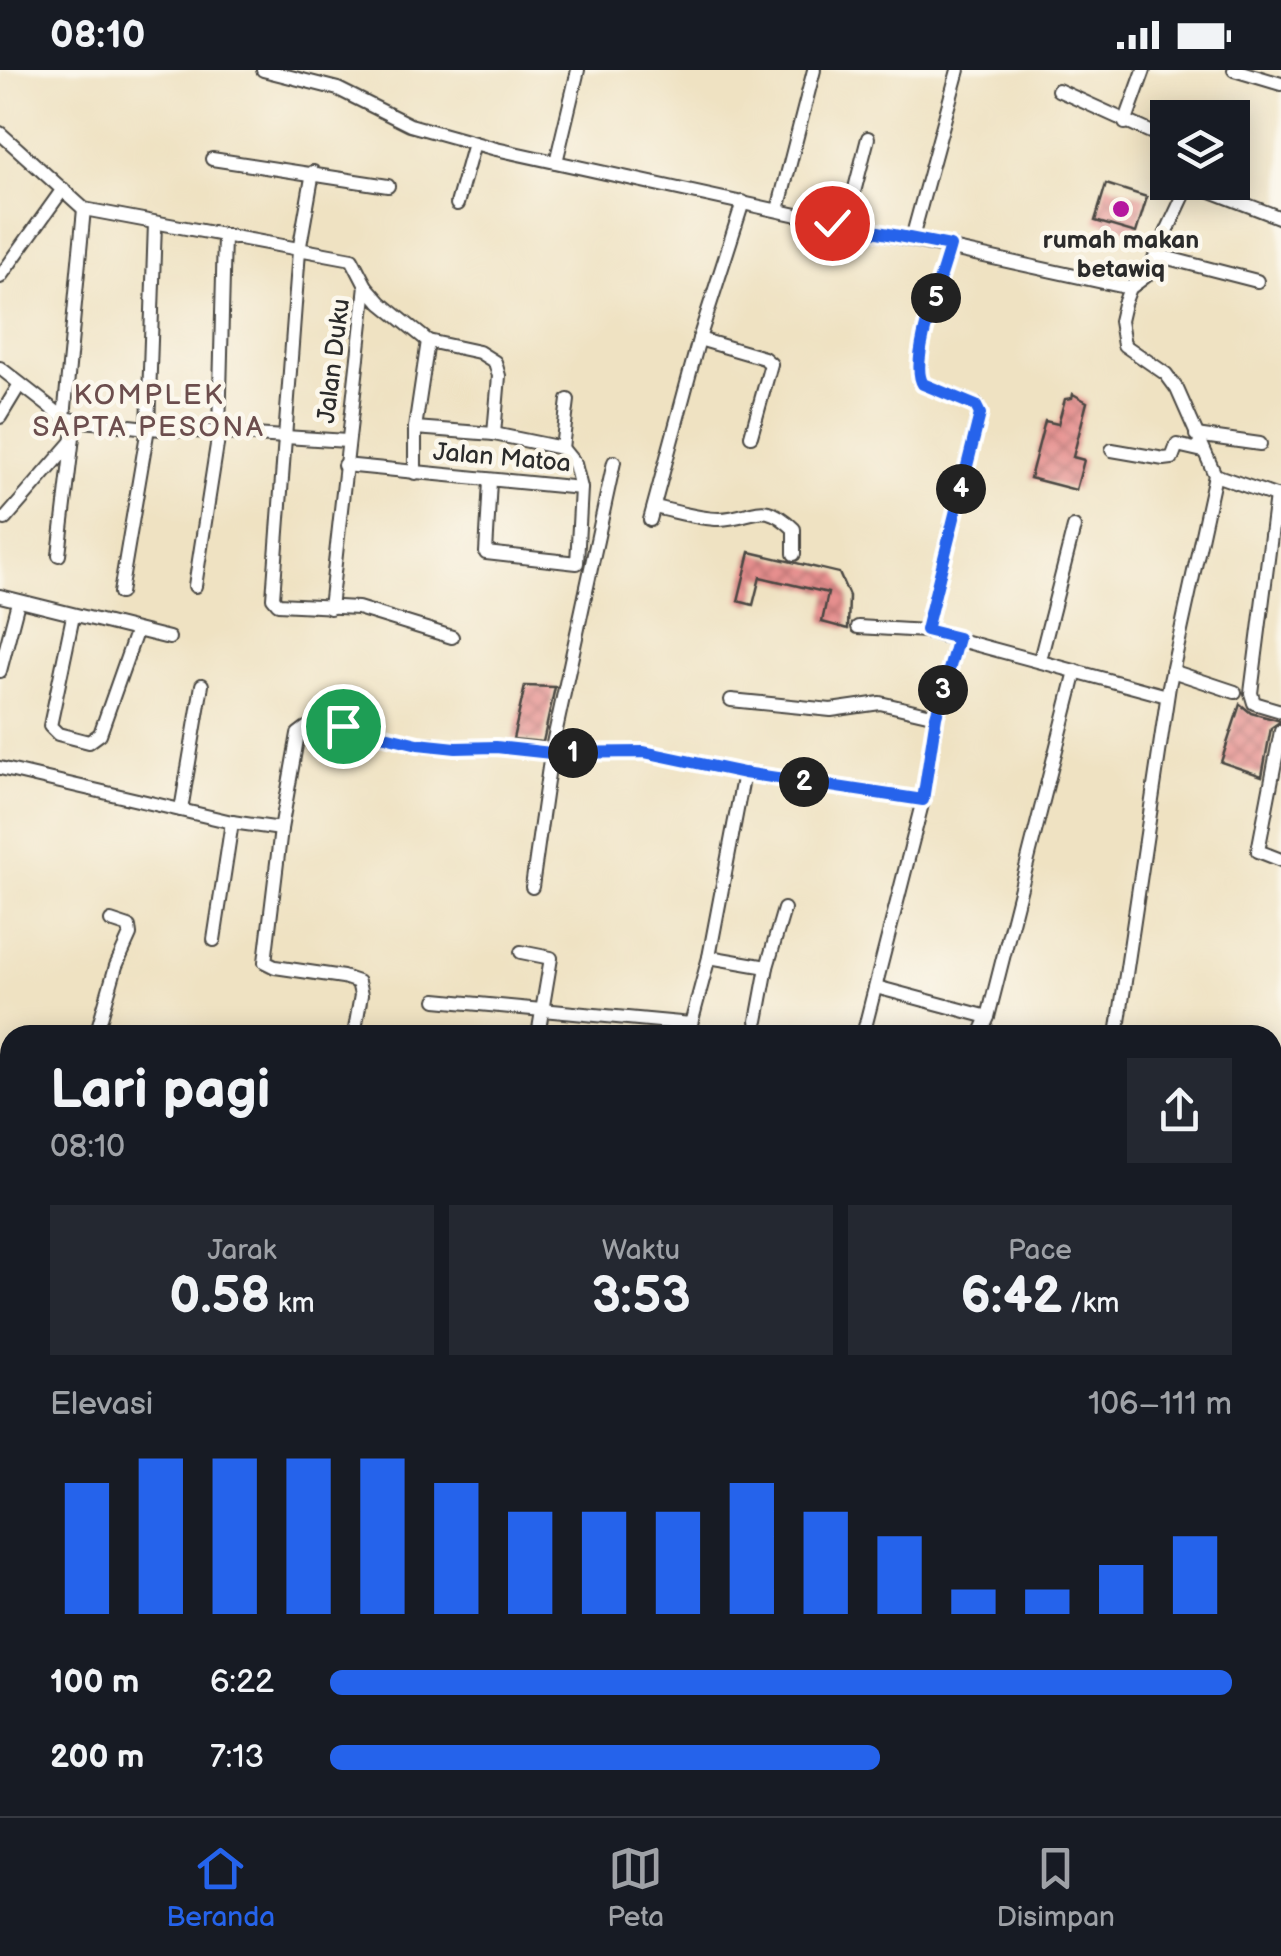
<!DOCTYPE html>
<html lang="id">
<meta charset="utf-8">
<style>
:root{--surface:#171b24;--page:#242831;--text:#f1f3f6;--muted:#9ea1a6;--line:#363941;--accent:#2563eb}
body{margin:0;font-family:"Balsamiq Sans",sans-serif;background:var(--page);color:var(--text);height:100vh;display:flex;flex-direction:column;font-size:38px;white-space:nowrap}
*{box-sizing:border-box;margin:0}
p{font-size:32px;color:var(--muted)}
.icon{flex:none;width:55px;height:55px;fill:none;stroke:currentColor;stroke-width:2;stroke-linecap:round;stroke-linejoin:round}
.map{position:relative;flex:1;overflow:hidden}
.details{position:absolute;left:0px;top:955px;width:1282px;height:792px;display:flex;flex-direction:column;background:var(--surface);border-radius:30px 30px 0 0;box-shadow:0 5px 25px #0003}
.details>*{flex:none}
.fabs{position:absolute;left:1150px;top:30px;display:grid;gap:20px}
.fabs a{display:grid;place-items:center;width:100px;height:100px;border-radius:0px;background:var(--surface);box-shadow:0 5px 25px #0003;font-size:50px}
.pin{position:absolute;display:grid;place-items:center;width:85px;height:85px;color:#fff;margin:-42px;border:5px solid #fff;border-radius:50%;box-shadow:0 2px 10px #0007}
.km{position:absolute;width:50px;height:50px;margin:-25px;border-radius:50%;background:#222;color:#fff;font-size:28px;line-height:50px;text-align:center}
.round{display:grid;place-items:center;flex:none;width:105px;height:105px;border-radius:0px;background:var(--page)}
.overview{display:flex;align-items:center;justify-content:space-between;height:170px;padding:0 50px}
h1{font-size:55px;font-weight:800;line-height:75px}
.figures{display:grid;grid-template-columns:repeat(3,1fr);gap:15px;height:170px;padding:10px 50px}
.figures div{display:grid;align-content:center;border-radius:0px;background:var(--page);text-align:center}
.figures b{font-size:50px;font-weight:800}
.figures small{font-size:28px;font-weight:400}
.figures p{font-size:28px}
.chart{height:280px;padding:20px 50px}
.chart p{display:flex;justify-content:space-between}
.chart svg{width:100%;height:180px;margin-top:10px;stroke:var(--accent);stroke-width:6}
ul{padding:0 50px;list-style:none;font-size:32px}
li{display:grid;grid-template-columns:160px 120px 1fr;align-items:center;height:75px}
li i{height:25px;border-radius:12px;background:var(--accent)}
.status{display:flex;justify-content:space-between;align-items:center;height:70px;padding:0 50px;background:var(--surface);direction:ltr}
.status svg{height:28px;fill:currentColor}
.tab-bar{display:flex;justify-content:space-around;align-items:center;height:140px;border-top:2px solid var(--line);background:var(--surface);font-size:28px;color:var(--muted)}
.tab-bar a{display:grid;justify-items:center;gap:5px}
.tab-bar .on{color:var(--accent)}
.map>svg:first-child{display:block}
</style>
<div class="status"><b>08:10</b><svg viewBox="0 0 49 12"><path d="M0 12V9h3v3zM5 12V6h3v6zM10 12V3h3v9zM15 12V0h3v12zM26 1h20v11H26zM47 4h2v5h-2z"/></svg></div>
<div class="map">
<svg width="1281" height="1746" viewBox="0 0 1281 1746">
<defs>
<pattern id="building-cross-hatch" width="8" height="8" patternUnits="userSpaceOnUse" patternTransform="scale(2.5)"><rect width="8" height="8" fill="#e68f8e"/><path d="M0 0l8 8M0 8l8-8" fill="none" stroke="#bb7574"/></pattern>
</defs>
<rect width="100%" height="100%" fill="#fbf7ec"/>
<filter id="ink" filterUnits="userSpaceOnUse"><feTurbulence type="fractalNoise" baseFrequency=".01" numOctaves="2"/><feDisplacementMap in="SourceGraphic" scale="20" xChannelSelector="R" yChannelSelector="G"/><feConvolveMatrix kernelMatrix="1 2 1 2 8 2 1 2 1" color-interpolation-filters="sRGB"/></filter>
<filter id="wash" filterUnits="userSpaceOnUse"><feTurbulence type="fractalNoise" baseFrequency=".0048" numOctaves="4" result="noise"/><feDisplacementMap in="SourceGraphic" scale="40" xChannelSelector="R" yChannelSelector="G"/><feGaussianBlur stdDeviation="2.25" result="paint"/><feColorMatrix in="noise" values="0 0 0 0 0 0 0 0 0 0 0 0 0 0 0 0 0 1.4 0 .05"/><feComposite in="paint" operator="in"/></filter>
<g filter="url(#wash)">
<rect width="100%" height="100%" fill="#efe2c2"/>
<g id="blocks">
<g fill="url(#building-cross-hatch)">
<path d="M1106,114L1147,127L1136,163L1095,151Z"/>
<path d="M1073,324L1087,332L1073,387L1084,390L1076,420L1030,408L1045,351L1058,354L1065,329L1072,328Z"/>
<path d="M750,482L839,503L849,526L848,559L822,552L828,523L760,507L753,535L738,531Z"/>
<path d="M525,616L555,617L543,672L513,669Z"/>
<path d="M1240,634L1251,643L1281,651L1271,658L1262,706L1221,692Z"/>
</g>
</g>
</g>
<g filter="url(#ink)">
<use href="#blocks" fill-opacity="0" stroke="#484642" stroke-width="2.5"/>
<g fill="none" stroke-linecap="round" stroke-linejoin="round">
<g stroke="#484642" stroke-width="16">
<g id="minor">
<path d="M263,0L338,19L410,55L496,79L1130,218"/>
<path d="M1234,0L1281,14"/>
<path d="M1058,20L1168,70"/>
<path d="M1125,53L1144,0"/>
<path d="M0,63L84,139L352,189L366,216L381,233L428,271L479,282L495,292L499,306L494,364"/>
<path d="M212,89L388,116"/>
<path d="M556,92L578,0"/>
<path d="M313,102L299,181L273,528L278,534L358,538L452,567"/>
<path d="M1190,113L1281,148"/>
<path d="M457,134L474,73"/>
<path d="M778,140L814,0"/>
<path d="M845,157L868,68"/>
<path d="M912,168L958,0"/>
<path d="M1156,185L1257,211"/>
<path d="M0,207L63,119"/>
<path d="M699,269L764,288L771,294L751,366"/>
<path d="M0,298L64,348L75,350L148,358L347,371"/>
<path d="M0,347L20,314"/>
<path d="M64,348L84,139"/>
<path d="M415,358L494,364L562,378L575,394L581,418L577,493L486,483L490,411"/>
<path d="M1196,365L1260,374"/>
<path d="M562,378L568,330"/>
<path d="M1112,380L1164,389L1172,388L1177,375L1203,381"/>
<path d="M344,395L581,418"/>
<path d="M415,403V358L428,271"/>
<path d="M1215,405L1281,428"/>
<path d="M1276,426L1251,623L1254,633L1281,641"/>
<path d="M654,437C675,441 698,449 719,449C756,448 761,427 794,459V484"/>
<path d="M5,449L72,372"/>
<path d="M650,450L699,269L743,132"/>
<path d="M59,485L75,350"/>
<path d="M195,516L219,362L224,166"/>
<path d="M120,523L148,358L155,153"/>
<path d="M0,526L169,568"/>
<path d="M330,538L366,216"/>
<path d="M73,546L50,656L58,664L89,672L100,664L136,562"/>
<path d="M858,557L926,561L1167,626"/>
<path d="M926,561L979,344L976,335L923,314C908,291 942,205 951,176"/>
<path d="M1040,590L1074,457"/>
<path d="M0,601L18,532"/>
<path d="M1172,601L1235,622"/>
<path d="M731,630L831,640L880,633L936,646"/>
<path d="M1281,661L1258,781L1281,790"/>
<path d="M0,698L232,752L281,759L298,664L306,658L343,656L417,674L456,677H496L551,683L644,682L744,703L923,730"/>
<path d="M181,740L202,615"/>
<path d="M281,759L265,892L275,897L343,907L358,912L361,925L354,965"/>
<path d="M532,817L551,683L614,392"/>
<path d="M214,870L232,752"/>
<path d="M521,882L551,888L538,965"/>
<path d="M709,887L767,897"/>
<path d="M876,917L988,947"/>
<path d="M436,930L691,954L709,887L744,703"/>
<path d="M757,951L767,897L784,839"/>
<path d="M96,965L116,896L130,865L129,857L111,851"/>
<path d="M863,965L923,730L936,646L958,568"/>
<path d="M980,965L988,947L1076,601"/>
<path d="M1117,965L1169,616L1215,405L1177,319L1166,304L1124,275L1120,251L1124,234L1130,218L1146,206L1190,112"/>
<path d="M1272,1098L1281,1067"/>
<path d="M0,1153L10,1156"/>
<path d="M1272,1227L1281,1226"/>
<path d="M0,1230L10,1234"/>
<path d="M0,1281L10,1286"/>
<path d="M1272,1360L1281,1363"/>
<path d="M0,1434L10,1410"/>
<path d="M1272,1512L1281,1513"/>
<path d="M0,1526L10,1530"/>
<path d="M1272,1657L1281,1660"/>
<path d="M1272,1727L1281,1728"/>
<path d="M887,1738L888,1746"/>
<path d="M991,1738L992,1746"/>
<path d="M1024,1738V1746"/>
<path d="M1132,1738V1746"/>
<path d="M704,1744L705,1738"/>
<path d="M149,1746L151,1738"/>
<path d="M337,1746L338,1738"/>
<path d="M596,1746L599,1738"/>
<path d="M847,1746L851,1738"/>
</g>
</g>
<use href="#minor" stroke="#fff" stroke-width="12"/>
</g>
</g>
<g fill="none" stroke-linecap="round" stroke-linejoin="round" filter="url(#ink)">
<g stroke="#fff" stroke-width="20">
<path id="route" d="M343,656L418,674L456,678L496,677L551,683L644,682L744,703L923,730L936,646L958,568L926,560L980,344L976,336L923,314C908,292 943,204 950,176L832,153"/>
</g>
<use href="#route" stroke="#2563eb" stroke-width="12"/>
</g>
<circle fill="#b5179e" stroke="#fbf7ec" stroke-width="4" cx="1121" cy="139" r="10"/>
<g text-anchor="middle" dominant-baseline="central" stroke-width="9" stroke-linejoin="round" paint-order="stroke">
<g font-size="25" font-weight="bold" fill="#2b2b2b" stroke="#fbf7ec">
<text x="1121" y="170">rumah makan<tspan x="1121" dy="29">betawiq</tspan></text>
</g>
<g font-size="25" fill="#2b2b2b" stroke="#fbf7ec">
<text transform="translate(334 291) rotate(-83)">Jalan Duku</text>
<text transform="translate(502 388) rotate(5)">Jalan Matoa</text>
</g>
<g font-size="28" letter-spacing="2.5" fill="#6c4e4e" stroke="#fbf7ec">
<text x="149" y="325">KOMPLEK<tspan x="149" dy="32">SAPTA PESONA</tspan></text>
</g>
</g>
</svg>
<div class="fabs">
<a><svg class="icon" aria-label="layers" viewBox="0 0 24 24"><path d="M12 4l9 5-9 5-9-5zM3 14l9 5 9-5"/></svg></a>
</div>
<div class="pin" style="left:343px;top:656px;background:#1e9e55"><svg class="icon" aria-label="arrive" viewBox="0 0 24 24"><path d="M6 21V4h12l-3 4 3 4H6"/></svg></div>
<div class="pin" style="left:832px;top:153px;background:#d93025"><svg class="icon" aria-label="check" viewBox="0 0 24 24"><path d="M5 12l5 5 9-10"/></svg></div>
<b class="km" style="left:573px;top:683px">1</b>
<b class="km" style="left:804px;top:712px">2</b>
<b class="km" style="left:943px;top:620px">3</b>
<b class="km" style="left:961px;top:419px">4</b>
<b class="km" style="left:936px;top:228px">5</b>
<section class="details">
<div class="overview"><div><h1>Lari pagi</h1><p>08:10</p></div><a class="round"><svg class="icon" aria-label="share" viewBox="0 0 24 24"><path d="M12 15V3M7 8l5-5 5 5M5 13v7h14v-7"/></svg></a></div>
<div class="figures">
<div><p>Jarak</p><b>0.58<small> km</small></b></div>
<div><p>Waktu</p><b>3:53</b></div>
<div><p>Pace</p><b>6:42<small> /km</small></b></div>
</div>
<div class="chart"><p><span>Elevasi</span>106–111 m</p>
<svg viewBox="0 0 160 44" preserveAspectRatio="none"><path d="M5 44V12M15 44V6M25 44V6M35 44V6M45 44V6M55 44V12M65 44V19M75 44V19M85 44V19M95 44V12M105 44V19M115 44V25M125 44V38M135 44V38M145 44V32M155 44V25"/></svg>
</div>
<ul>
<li><b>100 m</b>6:22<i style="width:100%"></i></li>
<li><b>200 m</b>7:13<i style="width:61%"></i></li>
</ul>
</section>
</div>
<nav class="tab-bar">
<a class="on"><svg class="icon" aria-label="home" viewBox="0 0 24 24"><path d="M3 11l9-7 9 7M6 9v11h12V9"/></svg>Beranda</a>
<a><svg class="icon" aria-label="map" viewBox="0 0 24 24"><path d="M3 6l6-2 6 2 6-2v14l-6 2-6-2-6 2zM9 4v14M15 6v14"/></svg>Peta</a>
<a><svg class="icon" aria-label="saved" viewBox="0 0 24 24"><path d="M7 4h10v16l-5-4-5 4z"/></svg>Disimpan</a>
</nav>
